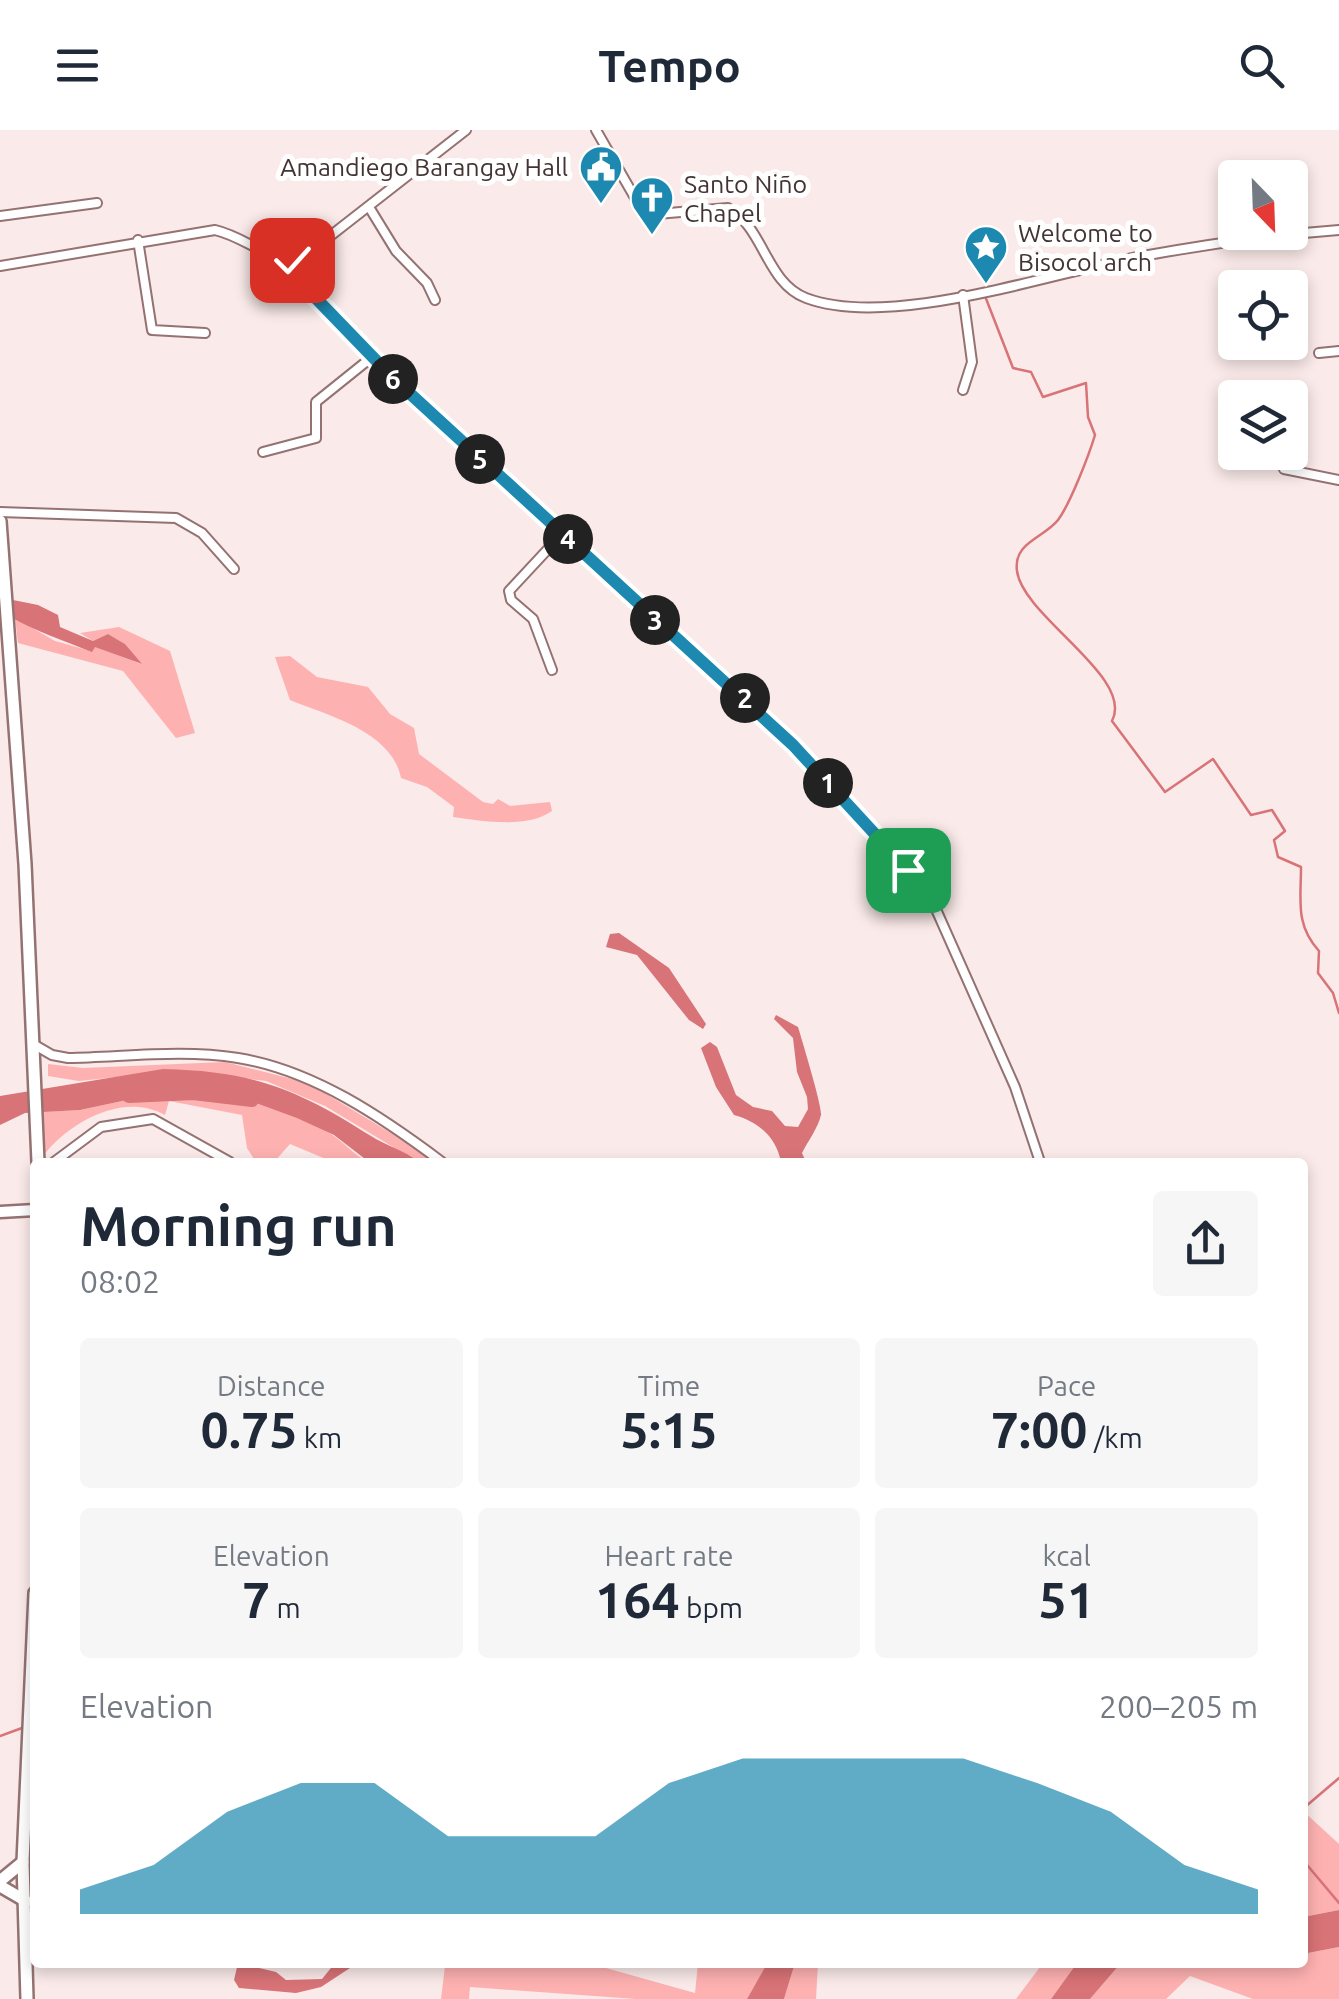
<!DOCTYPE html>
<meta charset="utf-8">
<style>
:root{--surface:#fff;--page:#f6f6f7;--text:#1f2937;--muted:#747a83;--accent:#1e89b0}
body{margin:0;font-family:Ubuntu,sans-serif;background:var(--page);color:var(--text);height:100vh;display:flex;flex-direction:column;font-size:38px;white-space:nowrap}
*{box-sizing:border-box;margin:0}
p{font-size:32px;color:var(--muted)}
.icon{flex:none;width:55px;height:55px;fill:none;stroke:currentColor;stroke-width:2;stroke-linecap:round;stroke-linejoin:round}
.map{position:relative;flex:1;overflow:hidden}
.panel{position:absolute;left:30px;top:1028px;width:1278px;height:810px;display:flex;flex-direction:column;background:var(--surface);border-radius:10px;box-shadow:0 5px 15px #0003}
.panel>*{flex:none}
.needle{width:65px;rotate:157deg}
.fabs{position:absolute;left:1218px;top:30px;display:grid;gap:20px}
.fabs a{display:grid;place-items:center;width:90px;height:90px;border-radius:10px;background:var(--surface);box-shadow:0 5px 15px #0003;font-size:50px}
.pin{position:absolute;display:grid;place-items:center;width:85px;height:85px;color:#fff;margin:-42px;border-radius:20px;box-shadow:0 5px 15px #0006}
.km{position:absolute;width:50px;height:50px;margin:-25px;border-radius:50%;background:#222;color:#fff;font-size:28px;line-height:50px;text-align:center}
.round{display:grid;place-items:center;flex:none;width:105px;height:105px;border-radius:10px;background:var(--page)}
.overview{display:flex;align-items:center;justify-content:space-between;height:170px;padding:0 50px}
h1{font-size:55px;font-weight:700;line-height:75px}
.metrics{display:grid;grid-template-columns:repeat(3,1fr);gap:15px;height:170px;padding:10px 50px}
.metrics div{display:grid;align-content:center;border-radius:10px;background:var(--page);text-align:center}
.metrics b{font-size:50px;font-weight:700}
.metrics small{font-size:28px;font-weight:400}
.metrics p{font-size:28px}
.chart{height:280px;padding:20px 50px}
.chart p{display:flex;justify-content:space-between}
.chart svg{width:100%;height:180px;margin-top:10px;fill:var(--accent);opacity:.7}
header{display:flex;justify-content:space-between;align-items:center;height:130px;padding:0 50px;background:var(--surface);font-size:45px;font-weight:700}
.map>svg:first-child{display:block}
</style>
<header><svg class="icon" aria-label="menu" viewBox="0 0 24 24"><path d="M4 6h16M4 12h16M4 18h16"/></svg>Tempo<svg class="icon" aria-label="search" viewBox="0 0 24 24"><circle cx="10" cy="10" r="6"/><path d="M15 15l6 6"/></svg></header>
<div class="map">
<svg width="1339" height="1869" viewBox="0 0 1339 1869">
<rect width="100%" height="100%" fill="#faeae9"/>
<g fill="#feb1b1">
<path d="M15,488L55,511L91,521L94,516L141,534L125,514L108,504L93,511L80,503L119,497L170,521L195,603L176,608L123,541L18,513Z"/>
<path d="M290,526L317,547L368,557L390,584L414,598L419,624L483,672L493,674L498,669L510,676L550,672L552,681C526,699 483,691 453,687L454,677L427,657L401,648C392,602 330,586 290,570L275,527Z"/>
<path d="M225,932L308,953L439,1032H418L325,976L266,951L184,940L79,951L48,946V934L83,938Z"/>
<path d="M174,960C229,964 284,975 331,1004C345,1013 354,1025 368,1032H333L290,1014L274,1032H256L247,1018L242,985L169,971L165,985C123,961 68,993 43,1026L41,982L80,980Z"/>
<path d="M1302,1680L1339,1714V1780L1303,1787Z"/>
<path d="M1339,1817V1869H1253L1190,1846L1166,1869H1090L1121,1833L1302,1832L1303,1824Z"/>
<path d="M486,1832L588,1833L695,1863L698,1833H768L747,1869H636L470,1857L469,1869H441L445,1836L460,1833L483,1838Z"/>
<path d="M795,1833H818L816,1869H784Z"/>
<path d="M1043,1833H1077L1051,1869H1016Z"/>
</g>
<g fill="#d87377">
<path d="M8,469L38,475L58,485L60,497L93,511L108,504L125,514L142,534L95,517L92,522C62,510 37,502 9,486Z"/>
<path d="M619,803L669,838L706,894L703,899L689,890L637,825L606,817L610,804Z"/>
<path d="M776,885L798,897C802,910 823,979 821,985C818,998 808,1011 802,1023L806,1032H781C776,1007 759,992 734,985L716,957L701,918L710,912L717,917L736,965L753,977L772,981L785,996L798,997L808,979L807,967L797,942L793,908L774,889Z"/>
<path d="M163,939C253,941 297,959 371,1006C386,1016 405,1020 418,1032H369L334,1005L297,988L248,970L197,962L174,960L80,980L25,983L0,995V966Z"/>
<path d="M1339,1780V1817L1303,1824V1787Z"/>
<path d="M768,1832L795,1833L784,1869H747Z"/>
<path d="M238,1833L276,1842L286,1850L322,1849L335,1833H388L350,1838L321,1857L296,1863L239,1858L234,1850Z"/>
<path d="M1077,1833H1121L1090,1869H1051Z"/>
</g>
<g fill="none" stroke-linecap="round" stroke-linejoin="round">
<g stroke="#d87377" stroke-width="2.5">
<path d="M985,166L1013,238L1031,242L1043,267L1086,253L1088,287L1095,305C1089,325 1070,374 1058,390C1044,408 1013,412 1017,441C1023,487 1135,547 1112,591L1165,662L1213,629L1251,685L1272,680L1285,701L1274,710L1278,727L1301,737C1301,770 1295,795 1319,821L1318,843L1333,863L1339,883"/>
<path d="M0,1606L22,1598"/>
<path d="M1305,1677L1339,1648"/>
<path d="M1302,1729L1339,1773"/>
</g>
<path stroke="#d87377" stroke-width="14" d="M129,966L193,963L252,970"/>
<g stroke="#957272" stroke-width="12">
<g id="street">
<path d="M596,0L642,80L657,84L728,78C764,97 766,153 806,168C891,200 1053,142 1143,126C1207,114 1274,105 1339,100"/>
<path d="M369,77L396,121L427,153L435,170"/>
<path d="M0,86L97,73"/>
<path d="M138,110L152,200L205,203"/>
<path d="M279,130L393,249L793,615L908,740L935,777L1015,957L1040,1032"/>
<path d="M0,136L215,100C253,109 273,140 311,121L466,0"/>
<path d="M963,165L972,232L963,260"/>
<path d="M1319,223L1339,221"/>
<path d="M263,322L316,308V272L372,227"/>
<path d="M1284,339L1339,350"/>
<path d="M0,382L176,388L202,403L234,439"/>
<path d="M552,540L533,489L511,470L509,461L562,404"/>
<path d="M33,914L52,925L68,928C124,927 183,919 238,928C313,940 382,987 442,1032"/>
<path d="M54,1032L101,997L153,989L230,1032"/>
</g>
</g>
<g stroke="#957272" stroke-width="15">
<path id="secondary" d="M0,1082L35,1080"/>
</g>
<g stroke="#957272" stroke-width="16">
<g id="primary">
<path d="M0,391L25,734L38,1032"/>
<path d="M0,1751L23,1732"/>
<path d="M0,1756L26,1771"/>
<path d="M27,1869L23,1732L35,1463"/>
</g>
</g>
<use href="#street" stroke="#fff" stroke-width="8"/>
<use href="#secondary" stroke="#fff" stroke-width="10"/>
<use href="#primary" stroke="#fff" stroke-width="11"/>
</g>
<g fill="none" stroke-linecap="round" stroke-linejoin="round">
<g stroke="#fff" stroke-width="20">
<path id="route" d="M292,130H279L393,248L793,615L908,740"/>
</g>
<use href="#route" stroke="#1e89b0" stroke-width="12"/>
</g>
<defs>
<g id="civic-pin" transform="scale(2.25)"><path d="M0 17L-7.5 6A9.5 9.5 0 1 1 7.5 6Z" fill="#1e89b0" stroke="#fff"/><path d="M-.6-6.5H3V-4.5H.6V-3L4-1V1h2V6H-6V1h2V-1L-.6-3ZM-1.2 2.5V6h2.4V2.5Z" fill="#fff"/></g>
<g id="church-pin" transform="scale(2.25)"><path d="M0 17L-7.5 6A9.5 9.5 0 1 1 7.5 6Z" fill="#1e89b0" stroke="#fff"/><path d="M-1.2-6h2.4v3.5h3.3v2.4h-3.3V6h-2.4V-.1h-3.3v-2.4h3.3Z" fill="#fff"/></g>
<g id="sight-pin" transform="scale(2.25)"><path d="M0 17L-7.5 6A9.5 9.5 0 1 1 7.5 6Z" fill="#1e89b0" stroke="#fff"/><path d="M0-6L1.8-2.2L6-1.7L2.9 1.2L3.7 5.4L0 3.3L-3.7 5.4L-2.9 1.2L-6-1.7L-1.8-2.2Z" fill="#fff"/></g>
</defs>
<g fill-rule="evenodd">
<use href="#civic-pin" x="601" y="37"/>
<use href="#church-pin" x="652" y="68"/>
<use href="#sight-pin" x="986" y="117"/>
</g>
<g text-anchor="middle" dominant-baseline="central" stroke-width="10" stroke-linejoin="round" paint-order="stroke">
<g font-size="25" fill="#433333" stroke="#fff" text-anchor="start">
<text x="568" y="37" text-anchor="end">Amandiego Barangay Hall</text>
<text x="684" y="54">Santo Niño<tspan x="684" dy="29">Chapel</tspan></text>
<text x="1018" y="103">Welcome to<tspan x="1018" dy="29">Bisocol arch</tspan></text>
</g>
</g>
</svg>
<div class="fabs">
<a><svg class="needle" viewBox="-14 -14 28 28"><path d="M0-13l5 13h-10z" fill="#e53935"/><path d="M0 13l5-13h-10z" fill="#747a83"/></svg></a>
<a><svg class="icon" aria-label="locate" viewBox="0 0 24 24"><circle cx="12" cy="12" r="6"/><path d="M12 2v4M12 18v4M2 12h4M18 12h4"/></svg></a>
<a><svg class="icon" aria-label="layers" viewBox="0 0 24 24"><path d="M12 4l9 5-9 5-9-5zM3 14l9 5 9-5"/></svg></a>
</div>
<div class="pin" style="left:908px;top:740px;background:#1e9e55"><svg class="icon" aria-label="arrive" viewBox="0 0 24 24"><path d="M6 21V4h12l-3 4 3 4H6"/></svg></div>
<div class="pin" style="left:292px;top:130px;background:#d93025"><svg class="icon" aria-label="check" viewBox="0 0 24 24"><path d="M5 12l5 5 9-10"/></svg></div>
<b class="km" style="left:828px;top:653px">1</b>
<b class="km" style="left:745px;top:568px">2</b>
<b class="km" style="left:655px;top:490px">3</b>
<b class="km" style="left:568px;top:409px">4</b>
<b class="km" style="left:480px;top:329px">5</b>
<b class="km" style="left:393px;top:249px">6</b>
<section class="panel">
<div class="overview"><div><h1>Morning run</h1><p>08:02</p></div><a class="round"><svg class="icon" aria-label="share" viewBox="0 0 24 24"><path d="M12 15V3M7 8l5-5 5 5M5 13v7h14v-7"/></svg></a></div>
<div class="metrics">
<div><p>Distance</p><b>0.75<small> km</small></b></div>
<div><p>Time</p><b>5:15</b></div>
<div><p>Pace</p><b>7:00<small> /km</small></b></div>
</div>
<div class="metrics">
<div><p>Elevation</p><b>7<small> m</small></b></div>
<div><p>Heart rate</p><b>164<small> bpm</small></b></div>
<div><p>kcal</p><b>51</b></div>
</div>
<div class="chart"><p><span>Elevation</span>200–205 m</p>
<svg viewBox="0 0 160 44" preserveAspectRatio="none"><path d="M0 44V38L10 32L20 19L30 12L40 12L50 25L60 25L70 25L80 12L90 6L100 6L110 6L120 6L130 12L140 19L150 32L160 38V44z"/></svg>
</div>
</section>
</div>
